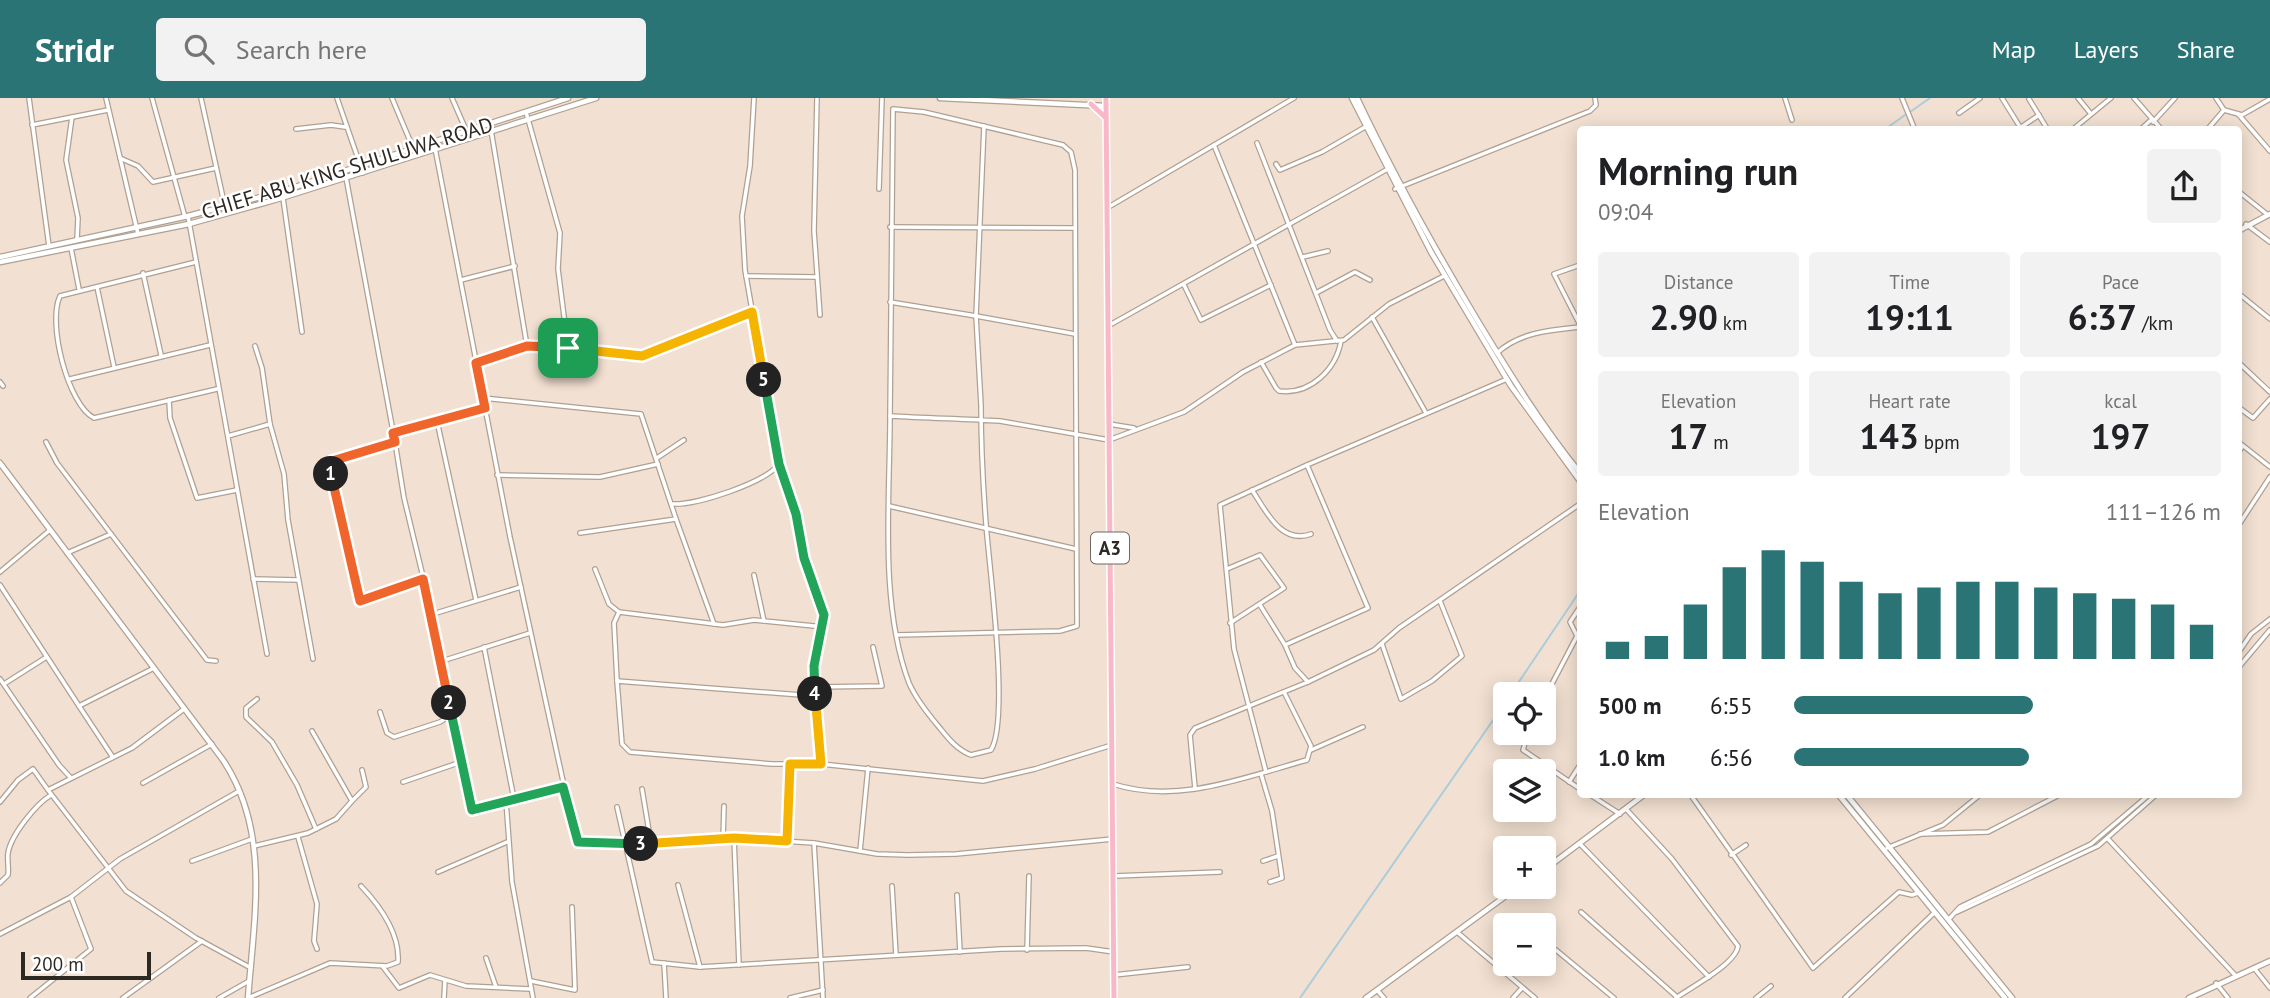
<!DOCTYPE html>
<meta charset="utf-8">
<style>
:root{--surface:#fff;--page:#f2f2f2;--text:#202124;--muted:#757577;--accent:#2a7475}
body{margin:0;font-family:"PT Sans",sans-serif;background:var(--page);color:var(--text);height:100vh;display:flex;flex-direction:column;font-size:26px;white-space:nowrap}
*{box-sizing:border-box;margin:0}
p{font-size:23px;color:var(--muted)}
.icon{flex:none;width:38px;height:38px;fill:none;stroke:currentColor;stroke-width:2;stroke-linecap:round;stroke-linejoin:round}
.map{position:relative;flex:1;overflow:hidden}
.details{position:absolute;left:1577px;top:28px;width:665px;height:672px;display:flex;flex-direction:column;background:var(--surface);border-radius:7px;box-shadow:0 4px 18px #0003}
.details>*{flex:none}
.tools{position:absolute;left:1493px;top:584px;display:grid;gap:14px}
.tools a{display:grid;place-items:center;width:63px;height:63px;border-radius:7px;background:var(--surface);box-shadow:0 4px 18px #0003;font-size:35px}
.scale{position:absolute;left:21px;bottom:18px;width:130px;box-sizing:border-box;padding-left:7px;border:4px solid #2e2823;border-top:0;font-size:19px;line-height:24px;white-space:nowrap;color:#2e2823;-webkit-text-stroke:5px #fff;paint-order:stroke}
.pin{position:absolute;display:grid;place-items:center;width:60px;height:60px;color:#fff;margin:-30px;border-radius:14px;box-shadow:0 4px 10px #0006}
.km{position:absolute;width:35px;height:35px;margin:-18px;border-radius:50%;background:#222;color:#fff;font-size:19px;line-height:35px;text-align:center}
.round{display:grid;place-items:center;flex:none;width:74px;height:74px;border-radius:7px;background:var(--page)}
.head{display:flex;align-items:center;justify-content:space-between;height:119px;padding:0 21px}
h1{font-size:38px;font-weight:600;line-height:52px}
.figures{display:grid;grid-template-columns:repeat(3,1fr);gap:10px;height:119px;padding:7px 21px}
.figures div{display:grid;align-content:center;border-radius:7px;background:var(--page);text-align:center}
.figures b{font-size:35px;font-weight:600}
.figures small{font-size:19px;font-weight:400}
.figures p{font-size:19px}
.chart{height:196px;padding:14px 21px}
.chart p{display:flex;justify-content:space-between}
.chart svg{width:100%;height:126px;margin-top:7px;stroke:var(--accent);stroke-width:6}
ul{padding:0 21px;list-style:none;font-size:23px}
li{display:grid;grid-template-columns:112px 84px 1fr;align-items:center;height:52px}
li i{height:18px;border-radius:9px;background:var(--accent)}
header{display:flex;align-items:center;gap:42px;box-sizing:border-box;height:98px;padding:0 35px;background:var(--accent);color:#fff}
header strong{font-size:33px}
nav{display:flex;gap:38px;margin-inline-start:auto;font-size:24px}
.search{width:490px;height:63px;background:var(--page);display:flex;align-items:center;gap:18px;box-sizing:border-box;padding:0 24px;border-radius:7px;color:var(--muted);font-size:26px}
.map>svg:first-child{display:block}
</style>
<header>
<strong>Stridr</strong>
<div class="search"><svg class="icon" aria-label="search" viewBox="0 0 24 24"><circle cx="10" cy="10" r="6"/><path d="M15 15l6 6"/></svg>Search here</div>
<nav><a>Map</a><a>Layers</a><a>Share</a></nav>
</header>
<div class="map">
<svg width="2270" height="900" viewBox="0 0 2270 900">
<rect width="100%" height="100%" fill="#f2e1d2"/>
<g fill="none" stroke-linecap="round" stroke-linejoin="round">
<g stroke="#abcddb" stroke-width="2">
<path d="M1910,14L1930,0"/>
<path d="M1884,32L1905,17"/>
<path d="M1510,597L1580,493"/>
<path d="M1300,900L1505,605"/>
</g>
<g stroke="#b0a092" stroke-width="6">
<g id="minor">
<path d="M29,0L49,148"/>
<path d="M106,0L138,136"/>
<path d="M152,0L185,119"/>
<path d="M201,0L225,109"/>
<path d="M337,0L363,75"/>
<path d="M392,0L416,57"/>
<path d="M452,0L469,39"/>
<path d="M754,0L750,68L742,118L745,172L779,366L796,416L804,460L824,517L814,574L821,666"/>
<path d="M817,0L814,133L820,217"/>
<path d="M1785,0L1792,22"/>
<path d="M1902,0L1915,32"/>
<path d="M2002,0L2020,29"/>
<path d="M2078,0L2091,16"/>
<path d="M2134,0L2162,32"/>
<path d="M2029,1L2048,32"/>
<path d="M2224,12L2242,17L2270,1"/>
<path d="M526,14L560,135L558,171L568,250"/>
<path d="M1959,15L1980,0"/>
<path d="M2239,17L2270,53"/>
<path d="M72,19L66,62L78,120L77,141"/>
<path d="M2153,24L2175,0"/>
<path d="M490,26L527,248"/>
<path d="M32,27L108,12"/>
<path d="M296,31L331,27L345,29"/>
<path d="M2017,32L2039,17"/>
<path d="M2072,32L2111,0"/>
<path d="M2140,32L2151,22"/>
<path d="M2207,32L2224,12L2216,0"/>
<path d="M434,45L510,439L576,743L583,746L734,740L814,745L877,756L908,757L956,756L1113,741"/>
<path d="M1257,45L1330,232L1337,243"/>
<path d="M1214,47L1295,247L1344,242L1389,206L1444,178"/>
<path d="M120,60L138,68L153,84L216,70"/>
<path d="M1276,66L1280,72L1322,54L1365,29"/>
<path d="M345,74L395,344"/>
<path d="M879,91L882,0"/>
<path d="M1395,91L1590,13L1596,7L1595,0"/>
<path d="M2238,93L2268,117"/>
<path d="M283,100L302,234"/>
<path d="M1107,110L1294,0"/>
<path d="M188,118L267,556"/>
<path d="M2246,126L2270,144"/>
<path d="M890,129L1073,130"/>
<path d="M71,150L79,191"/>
<path d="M1303,159L1328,153"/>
<path d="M196,164L60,198C47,225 68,307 94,320L217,291"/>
<path d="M1580,167L1554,176L1580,227"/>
<path d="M143,175L161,257"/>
<path d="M746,178L816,179"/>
<path d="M461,182L515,168"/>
<path d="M1184,187L1201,222L1271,187"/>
<path d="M97,189L114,269"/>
<path d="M1316,195L1355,174L1370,182"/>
<path d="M2238,195L2270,221"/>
<path d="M890,204L976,218L984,28"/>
<path d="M1372,219L1426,315"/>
<path d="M1108,228L1386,72"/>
<path d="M1075,236L976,218L981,307C981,347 983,387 986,426C989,468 1010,621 991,652L971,657C957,652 948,640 939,629C928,616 916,601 909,585C879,505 890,402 890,318C926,320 963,321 1000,323L1109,342L1184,314L1243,274L1295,247"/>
<path d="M255,248L262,270L270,326L284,376L288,422L313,561"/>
<path d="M1497,255C1520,234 1551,232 1580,229"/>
<path d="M1261,264L1276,290L1279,293C1311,297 1336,271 1341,243"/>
<path d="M2238,264L2270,294"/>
<path d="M476,265L527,248L642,258L752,214"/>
<path d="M70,281L210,247"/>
<path d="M0,284L3,288"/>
<path d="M483,300L641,316L676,421L580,435"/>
<path d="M169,302L170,320L197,400L237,392"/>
<path d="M2238,309L2253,320L2270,301"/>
<path d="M890,318L893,11L924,14L1063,47L1071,54L1075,72L1077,528L1060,533L897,537"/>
<path d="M437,323L476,502"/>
<path d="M1109,326L1134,330"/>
<path d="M393,335L485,310"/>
<path d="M228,338L270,326"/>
<path d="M46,344L57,365L111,436"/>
<path d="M2238,344L2242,349L2238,355"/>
<path d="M2241,346L2270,369"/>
<path d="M657,360L684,342"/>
<path d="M497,377L600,379L658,366"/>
<path d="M1252,392C1266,413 1281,447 1311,436"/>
<path d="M673,406C697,407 765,385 779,366"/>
<path d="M889,408L1076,451"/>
<path d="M676,421L714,526"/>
<path d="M2238,428L2270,379"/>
<path d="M67,455L111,436L207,562L216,563"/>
<path d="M595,471L609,506L619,514L723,527L754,522L824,529"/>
<path d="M1227,471L1260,457L1284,490L1230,525"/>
<path d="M0,474L50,432"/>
<path d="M754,477L764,523"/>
<path d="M253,481L298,482"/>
<path d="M423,481L361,503L330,370L332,363L395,344L404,400L432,516L439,564L472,711L562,689"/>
<path d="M0,487L79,608"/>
<path d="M1260,507L1285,547"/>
<path d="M433,516L521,489"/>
<path d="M1382,546L1401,601L1432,583L1462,558L1440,503"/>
<path d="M484,549L514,701"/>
<path d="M2238,555L2251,536L2270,521"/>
<path d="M439,564L530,535"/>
<path d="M2238,570L2270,532"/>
<path d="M0,581L59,667L70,679"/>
<path d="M617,583L614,525L619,514"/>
<path d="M1308,584L1295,570L1285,547L1368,510L1307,367L1507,281"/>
<path d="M4,586L45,560"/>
<path d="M816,589L882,588L873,549"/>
<path d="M815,598L617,583L622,646L630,654L772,666H821L983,683L1035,671L1112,647"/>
<path d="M257,601L246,610V619L272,644L297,687L316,731"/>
<path d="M1544,601L1577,538L1570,524L1580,509"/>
<path d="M184,611L132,650L48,692L126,793L196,840L251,870"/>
<path d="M380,614L387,635L394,639L440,624L451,617"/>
<path d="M1528,635L1523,652L1580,691"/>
<path d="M1311,652L1363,629"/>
<path d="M112,658L79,608L154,570"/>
<path d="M1266,674L1234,551L1220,407L1307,367"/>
<path d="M1261,676L1272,713L1282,780L1270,784"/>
<path d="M403,684L461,664"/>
<path d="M1569,684L1580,667"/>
<path d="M143,685L212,646"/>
<path d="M1113,686C1178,707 1245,679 1307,662L1311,648L1284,594"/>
<path d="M1195,690L1190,637L1195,630L1308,584L1374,552L1399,530L1580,406"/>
<path d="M642,691L651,745"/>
<path d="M1589,696L1620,716"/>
<path d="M1690,696L1813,870L1899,794L1912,797L1918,795"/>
<path d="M352,703L366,689L362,672"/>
<path d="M506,703L512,784L533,900"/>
<path d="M0,704L18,682L33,671L48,692"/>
<path d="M617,709L652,864L700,869L1001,851L1086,850L1114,854"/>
<path d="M1626,711L1672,761L1738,848C1736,866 1691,889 1676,900"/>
<path d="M1920,736L1988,734L2061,696"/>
<path d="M298,739L317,806L314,843L317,851"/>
<path d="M734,740L739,867"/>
<path d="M723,741L724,708"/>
<path d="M2108,741L2235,877"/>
<path d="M787,743L790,666"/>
<path d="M814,745L823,900"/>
<path d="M1580,746L1709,879"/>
<path d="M254,748L308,735L336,721L352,703L312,633"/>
<path d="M1887,750L1943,727L1981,696"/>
<path d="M860,753L868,670"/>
<path d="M1731,757L1746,747"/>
<path d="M192,763L252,741"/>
<path d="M1263,763L1278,758"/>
<path d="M438,774L507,744"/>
<path d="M1114,778L1220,774"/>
<path d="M0,785L8,777C9,770 7,762 8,755C11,737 36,706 51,697"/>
<path d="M678,787L700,869"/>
<path d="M892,788L896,857"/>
<path d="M957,797L960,854"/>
<path d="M1581,814L1677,899"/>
<path d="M1957,814L2098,748L2157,696"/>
<path d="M1949,821L1960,809L2091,746L2150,696"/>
<path d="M1457,834L1535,900"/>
<path d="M0,836L71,799"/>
<path d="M1027,852L1029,778"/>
<path d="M1556,852L1614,900"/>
<path d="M486,860L496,889"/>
<path d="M664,865L666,900"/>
<path d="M383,869L399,890L430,877L466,888L530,891"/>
<path d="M2254,870L2270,890"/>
<path d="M1114,877L1188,869"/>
<path d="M531,883L575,892L572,809"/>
<path d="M2216,885L2228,900"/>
<path d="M1377,892L1384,900"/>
<path d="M30,900L91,851L71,799L120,761L239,693"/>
<path d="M123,900L202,843"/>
<path d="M219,900L249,883"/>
<path d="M248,900L330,865L387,868L398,864C400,835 380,808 361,788"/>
<path d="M444,900L445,882"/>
<path d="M790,900L823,892"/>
<path d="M1513,900L1522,890"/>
<path d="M1756,900L1771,888"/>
<path d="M1845,900L1934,815"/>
</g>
</g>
<g stroke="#b0a092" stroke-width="7">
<g id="tertiary">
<path d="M940,0L1106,8"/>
<path d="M2238,133L2270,116"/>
<path d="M0,159L188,118L280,94L568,0"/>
<path d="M0,164L189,126L278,101L596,0"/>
<path d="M0,365L223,662C271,734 254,819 248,900"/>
<path d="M1544,772L1645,696"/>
<path d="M1366,900L1518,789"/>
<path d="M2189,900L2270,863"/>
</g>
</g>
<g stroke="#b0a092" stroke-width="7">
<g id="secondary">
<path d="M1352,0L1431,154L1511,288L1580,383"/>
<path d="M1357,0C1393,76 1433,148 1476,220C1508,273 1541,327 1580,375"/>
<path d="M1838,696L2005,900"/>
<path d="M1846,696L2012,900"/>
</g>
</g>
<g stroke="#fff" stroke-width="8">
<g id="trunk">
<path d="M1106,0L1114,900"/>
<path d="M1091,6L1106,20"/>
</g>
</g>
<use href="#minor" stroke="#fff" stroke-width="3.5"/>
<use href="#tertiary" stroke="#fff" stroke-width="4.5"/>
<use href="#secondary" stroke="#fff" stroke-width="4.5"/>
<use href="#trunk" stroke="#f8b8c8" stroke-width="5"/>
</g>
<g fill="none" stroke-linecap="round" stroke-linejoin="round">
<g stroke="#fff" stroke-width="14">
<path id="split-1" d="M331,376L332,363L395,344L393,335L485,310L476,265L527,248L568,250"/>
</g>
<g stroke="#fff" stroke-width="14">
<path id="split-2" d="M331,376L360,503L423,481L449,605"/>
</g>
<g stroke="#fff" stroke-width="14">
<path id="split-3" d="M449,605L472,712L563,689L578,744L641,746"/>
</g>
<g stroke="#fff" stroke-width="14">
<path id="split-4" d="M641,746L734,740L787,743L790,666H821L815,596"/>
</g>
<g stroke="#fff" stroke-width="14">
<path id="split-5" d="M764,282L779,366L796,416L804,460L824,517L814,568L815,596"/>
</g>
<g stroke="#fff" stroke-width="14">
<path id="split-6" d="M568,250L642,258L752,214L764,282"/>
</g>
<use href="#split-1" stroke="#f0652b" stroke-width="9"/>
<use href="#split-2" stroke="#f0652b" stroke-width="9"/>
<use href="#split-3" stroke="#22a559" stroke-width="9"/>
<use href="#split-4" stroke="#f5b400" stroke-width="9"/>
<use href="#split-5" stroke="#22a559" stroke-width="9"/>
<use href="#split-6" stroke="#f5b400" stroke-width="9"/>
</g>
<g text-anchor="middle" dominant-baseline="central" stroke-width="5" stroke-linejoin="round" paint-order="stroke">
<rect fill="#fff" stroke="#6d6865" stroke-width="2" x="1091" y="434.5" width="38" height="31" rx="5"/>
<g font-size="19" font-weight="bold" fill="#2e2823">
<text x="1110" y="450">A3</text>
</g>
<g font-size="21" fill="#2e2823" stroke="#fff">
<text transform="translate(347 70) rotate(-17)">CHIEF ABU KING SHULUWA ROAD</text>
</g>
</g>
</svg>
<div class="tools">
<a><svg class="icon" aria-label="locate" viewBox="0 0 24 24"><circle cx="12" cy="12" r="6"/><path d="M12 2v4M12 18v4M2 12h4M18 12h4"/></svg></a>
<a><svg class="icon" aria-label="layers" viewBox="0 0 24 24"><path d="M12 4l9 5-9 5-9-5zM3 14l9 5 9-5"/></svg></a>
<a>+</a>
<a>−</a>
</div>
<div class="scale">200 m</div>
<div class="pin" style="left:568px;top:250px;background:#1e9e55"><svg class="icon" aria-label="arrive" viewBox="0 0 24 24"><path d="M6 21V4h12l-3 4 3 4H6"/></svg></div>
<b class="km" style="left:331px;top:376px">1</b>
<b class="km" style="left:449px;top:605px">2</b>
<b class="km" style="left:641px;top:746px">3</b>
<b class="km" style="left:815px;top:596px">4</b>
<b class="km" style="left:764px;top:282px">5</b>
<section class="details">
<div class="head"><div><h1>Morning run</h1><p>09:04</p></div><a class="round"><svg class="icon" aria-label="share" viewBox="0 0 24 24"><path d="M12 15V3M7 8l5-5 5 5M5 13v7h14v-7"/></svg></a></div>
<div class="figures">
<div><p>Distance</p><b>2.90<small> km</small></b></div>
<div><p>Time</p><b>19:11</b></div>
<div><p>Pace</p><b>6:37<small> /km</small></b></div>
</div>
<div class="figures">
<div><p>Elevation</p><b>17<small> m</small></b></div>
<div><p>Heart rate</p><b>143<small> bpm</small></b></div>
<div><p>kcal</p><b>197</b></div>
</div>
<div class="chart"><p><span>Elevation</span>111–126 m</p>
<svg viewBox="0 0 160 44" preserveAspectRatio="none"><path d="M5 44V38M15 44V36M25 44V25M35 44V12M45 44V6M55 44V10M65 44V17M75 44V21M85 44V19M95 44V17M105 44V17M115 44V19M125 44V21M135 44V23M145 44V25M155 44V32"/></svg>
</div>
<ul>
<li><b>500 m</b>6:55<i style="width:56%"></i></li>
<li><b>1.0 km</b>6:56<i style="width:55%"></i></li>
</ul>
</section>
</div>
